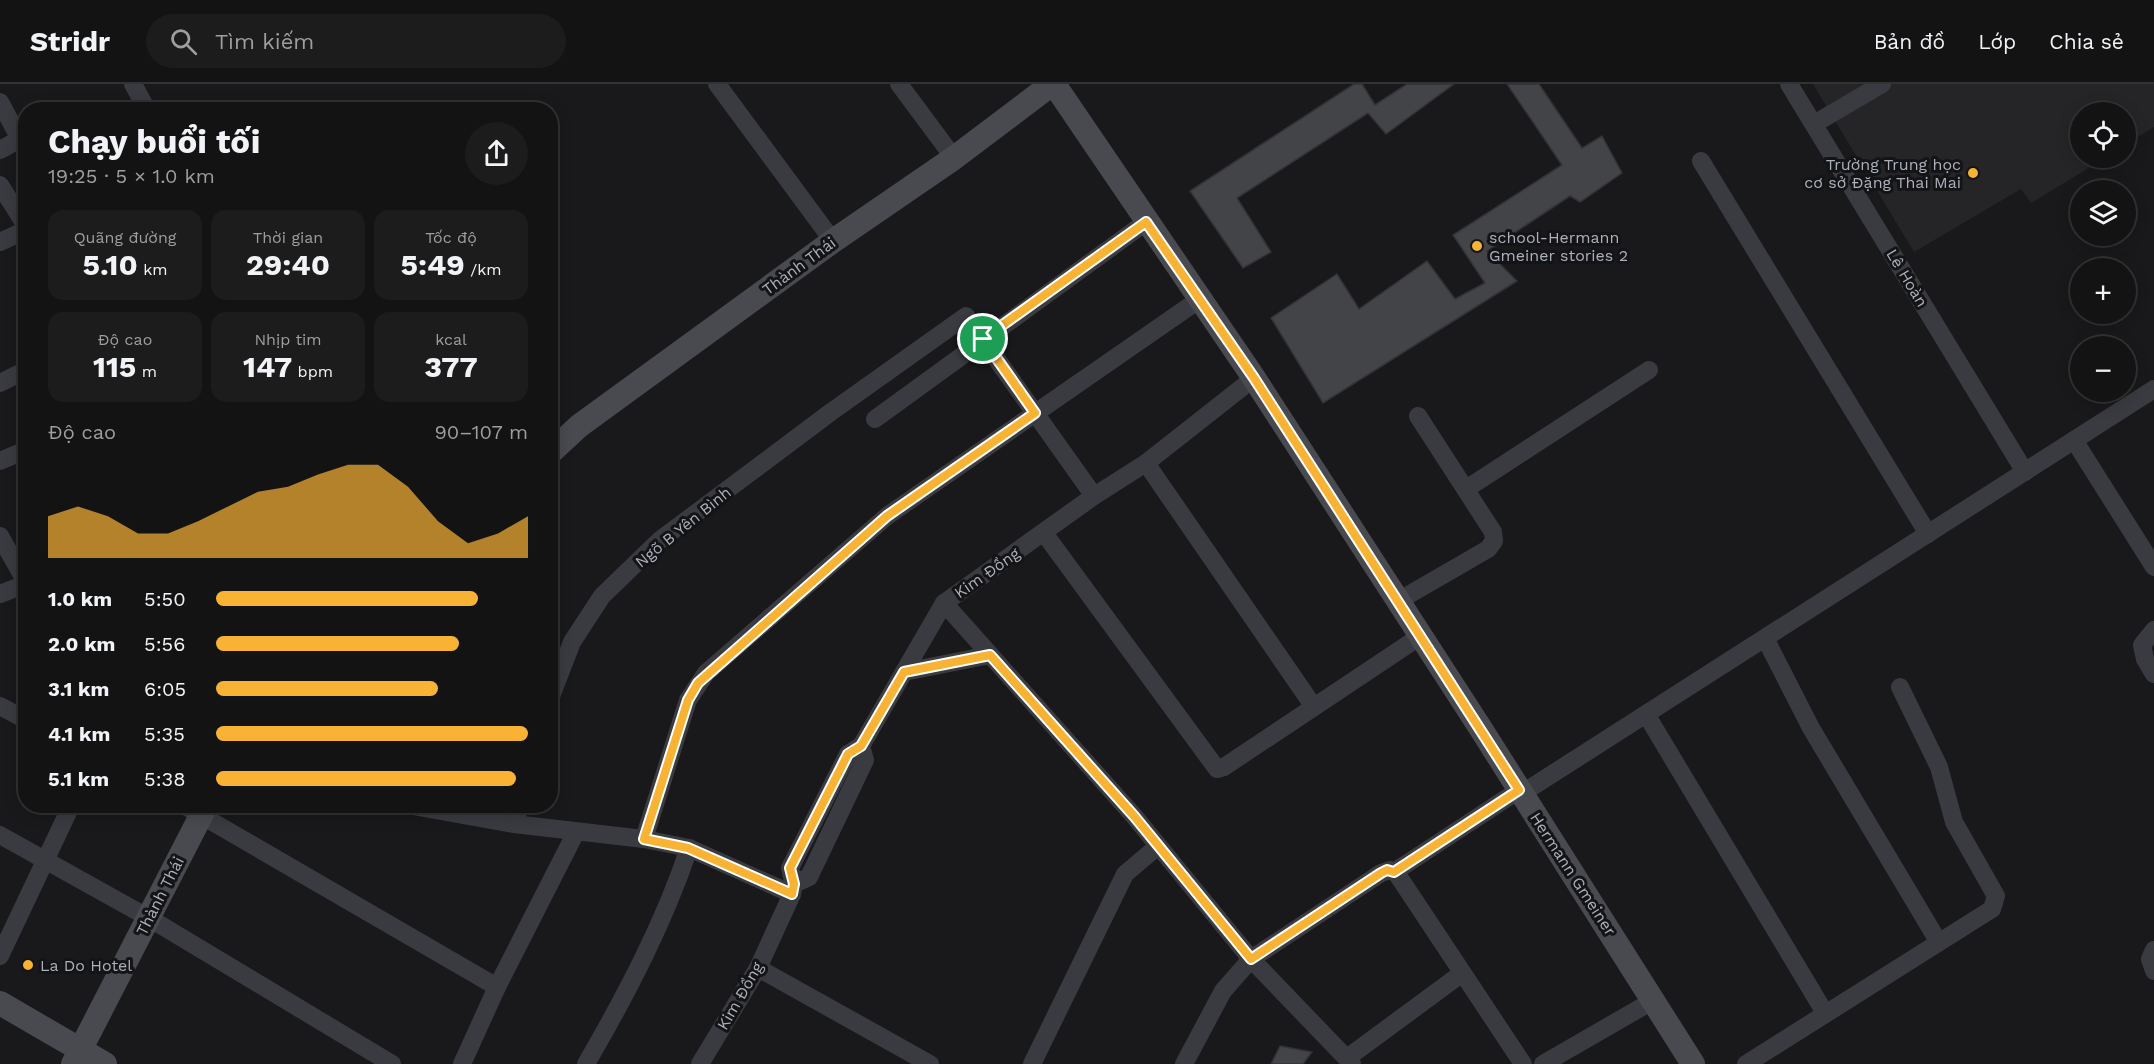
<!DOCTYPE html>
<html lang="vi">
<meta charset="utf-8">
<style>
:root{--surface:#131314;--page:#1c1c1d;--text:#f1f3f6;--muted:#9d9ea0;--line:#323234;--accent:#f8b234}
body{margin:0;font-family:"Work Sans",sans-serif;background:var(--page);color:var(--text);height:100vh;display:flex;flex-direction:column;font-size:22px;white-space:nowrap}
*{box-sizing:border-box;margin:0}
p{font-size:20px;color:var(--muted)}
.icon{flex:none;width:33px;height:33px;fill:none;stroke:currentColor;stroke-width:2;stroke-linecap:round;stroke-linejoin:round}
.map{position:relative;flex:1;overflow:hidden}
.drawer{position:absolute;left:18px;top:18px;width:540px;height:711px;display:flex;flex-direction:column;background:var(--surface);border-radius:24px;box-shadow:0 3px 15px #0003,0 0 0 2px var(--line)}
.drawer>*{flex:none}
.tools{position:absolute;left:2070px;top:18px;display:grid;gap:12px}
.tools a{display:grid;place-items:center;width:66px;height:66px;border-radius:50%;background:var(--surface);box-shadow:0 3px 15px #0003,0 0 0 2px var(--line);font-size:30px}
.pin{position:absolute;display:grid;place-items:center;width:51px;height:51px;color:#fff;margin:-26px;border:3px solid #fff;border-radius:50%;box-shadow:0 2px 6px #0007}
.round{display:grid;place-items:center;flex:none;width:63px;height:63px;border-radius:32px;background:var(--page)}
.head{display:flex;align-items:center;justify-content:space-between;height:102px;padding:0 30px}
h1{font-size:33px;font-weight:700;line-height:45px}
.stats{display:grid;grid-template-columns:repeat(3,1fr);gap:9px;height:102px;padding:6px 30px}
.stats div{display:grid;align-content:center;border-radius:15px;background:var(--page);text-align:center}
.stats b{font-size:30px;font-weight:700}
.stats small{font-size:16px;font-weight:400}
.stats p{font-size:16px}
.chart{height:168px;padding:12px 30px}
.chart p{display:flex;justify-content:space-between}
.chart svg{width:100%;height:108px;margin-top:6px;fill:var(--accent);opacity:.7}
ul{padding:0 30px;list-style:none;font-size:20px}
li{display:grid;grid-template-columns:96px 72px 1fr;align-items:center;height:45px}
li i{height:15px;border-radius:8px;background:var(--accent)}
header{display:flex;align-items:center;gap:36px;box-sizing:border-box;height:84px;padding:0 30px;background:var(--surface);border-bottom:2px solid var(--line)}
header strong{font-size:28px}
nav{display:flex;gap:33px;margin-inline-start:auto;font-size:21px}
.search{width:420px;height:54px;background:var(--page);display:flex;align-items:center;gap:15px;box-sizing:border-box;padding:0 21px;border-radius:33px;color:var(--muted);font-size:22px}
.map>svg:first-child{display:block}
</style>
<header>
<strong>Stridr</strong>
<div class="search"><svg class="icon" aria-label="search" viewBox="0 0 24 24"><circle cx="10" cy="10" r="6"/><path d="M15 15l6 6"/></svg>Tìm kiếm</div>
<nav><a>Bản đồ</a><a>Lớp</a><a>Chia sẻ</a></nav>
</header>
<div class="map">
<svg width="2154" height="980" viewBox="0 0 2154 980">
<rect width="100%" height="100%" fill="#19191b"/>
<path fill="#252528" d="M1813,0H2154V43L2126,60V28H2080V74H2105L2031,119L2021,105L1914,168Z"/>
<g fill="#434448" stroke="#333337" stroke-width="1.5">
<path d="M1354,0H1362L1375,21L1407,0H1454L1386,50L1368,29L1237,114L1271,168L1243,184L1190,107Z"/>
<path d="M1507,0H1539L1582,64L1602,52L1622,89L1580,118L1570,112L1487,167L1517,197L1323,319L1271,234L1337,190L1359,225L1427,177L1455,215L1485,199L1453,151L1562,81Z"/>
<path d="M1280,962L1312,968L1303,980H1271Z"/>
</g>
<g fill="none" stroke-linecap="round" stroke-linejoin="round">
<g stroke="#3a3b40" stroke-width="18">
<path d="M133,0L147,26"/>
<path d="M717,0L833,157"/>
<path d="M899,0L954,74"/>
<path d="M1789,0L2025,388"/>
<path d="M0,18L20,55L0,66"/>
<path d="M1814,40L1882,0"/>
<path d="M1701,77L1928,450"/>
<path d="M0,101L26,142"/>
<path d="M0,158L26,146"/>
<path d="M0,299L26,286"/>
<path d="M875,335L1146,138"/>
<path d="M2074,356L2154,483"/>
<path d="M0,377L26,366"/>
<path d="M1146,379L1314,623"/>
<path d="M1466,405L1649,286"/>
<path d="M1044,449L1217,685L1224,683L1419,553"/>
<path d="M0,452L26,498"/>
<path d="M0,510L26,500"/>
<path d="M1398,517L1488,465L1494,457L1493,448L1418,332"/>
<path d="M944,519L1134,732L1251,875L1352,980"/>
<path d="M2154,546L2142,561L2145,575L2154,590"/>
<path d="M1765,554L1811,644L1938,857"/>
<path d="M904,588L990,571"/>
<path d="M550,615L572,558L602,512L660,456L831,328L966,232L1094,412"/>
<path d="M0,622L26,636"/>
<path d="M1646,630L1825,929"/>
<path d="M1521,710L2154,305"/>
<path d="M185,722L497,903"/>
<path d="M413,722L514,740L644,755L689,764L792,810"/>
<path d="M514,740L520,722"/>
<path d="M0,751L149,834L392,980"/>
<path d="M644,755L688,616L706,589L887,432L1200,215"/>
<path d="M1394,788L1519,706"/>
<path d="M794,800L809,793L865,676L861,662L944,519L1094,412L1146,379L1254,294"/>
<path d="M2154,866L2150,875L2154,887"/>
<path d="M0,872L71,722"/>
<path d="M758,884L930,980"/>
<path d="M1347,974L1461,890"/>
<path d="M462,980L497,903L576,748"/>
<path d="M586,980C626,911 664,839 689,764"/>
<path d="M700,980L758,884L792,810L794,800L790,784L848,670L861,662"/>
<path d="M1032,980L1125,790L1158,762"/>
<path d="M1184,980L1223,907L1251,875L1381,789L1390,786L1397,790L1523,980"/>
<path d="M1543,980L1654,916"/>
<path d="M1746,980L1992,825L1996,812L1954,738L1939,683L1900,603"/>
</g>
<g stroke="#484a50" stroke-width="24">
<path d="M1054,0L1254,294L1481,645L1693,980"/>
<path d="M550,369L579,342L833,157L954,74L1052,0"/>
<path d="M0,919L105,980"/>
<path d="M73,980L206,722"/>
</g>
</g>
<g fill="none" stroke-linecap="round" stroke-linejoin="round">
<g stroke="#fff" stroke-width="12">
<path id="route" d="M1146,138L1254,294L1519,706L1394,788L1387,786L1381,789L1251,875L1134,732L990,571L904,588L861,662L848,670L790,784L794,800L792,810L688,764L644,755L688,616L698,599L887,432L1035,329L983,255Z"/>
</g>
<use href="#route" stroke="#f8b234" stroke-width="8"/>
</g>
<g fill="#f8b234" stroke="#141416" stroke-width="2">
<circle cx="1973" cy="89" r="6"/>
<circle cx="1477" cy="162" r="6"/>
<circle cx="28" cy="881" r="6"/>
</g>
<g text-anchor="middle" dominant-baseline="central" stroke-width="6" stroke-linejoin="round" paint-order="stroke">
<g font-size="16" fill="#abb0bb" stroke="#141416" text-anchor="start">
<text x="1961" y="80" text-anchor="end">Trường Trung học<tspan x="1961" dy="18">cơ sở Đặng Thai Mai</tspan></text>
<text x="1489" y="153">school-Hermann<tspan x="1489" dy="18">Gmeiner stories 2</tspan></text>
<text x="40" y="881">La Do Hotel</text>
</g>
<g font-size="16" fill="#abb0bb" stroke="#141416">
<text transform="translate(799 182) rotate(-36)">Thành Thái</text>
<text transform="translate(1907 194) rotate(59)">Lê Hoàn</text>
<text transform="translate(683 443) rotate(-39)">Ngõ B Yên Bình</text>
<text transform="translate(987 489) rotate(-35)">Kim Đồng</text>
<text transform="translate(1573 790) rotate(57)">Hermann Gmeiner</text>
<text transform="translate(160 812) rotate(-63)">Thành Thái</text>
<text transform="translate(740 912) rotate(-60)">Kim Đồng</text>
</g>
</g>
</svg>
<div class="tools">
<a><svg class="icon" aria-label="locate" viewBox="0 0 24 24"><circle cx="12" cy="12" r="6"/><path d="M12 2v4M12 18v4M2 12h4M18 12h4"/></svg></a>
<a><svg class="icon" aria-label="layers" viewBox="0 0 24 24"><path d="M12 4l9 5-9 5-9-5zM3 14l9 5 9-5"/></svg></a>
<a>+</a>
<a>−</a>
</div>
<div class="pin" style="left:983px;top:255px;background:#1e9e55"><svg class="icon" aria-label="arrive" viewBox="0 0 24 24"><path d="M6 21V4h12l-3 4 3 4H6"/></svg></div>
<section class="drawer">
<div class="head"><div><h1>Chạy buổi tối</h1><p>19:25 · 5 × 1.0 km</p></div><a class="round"><svg class="icon" aria-label="share" viewBox="0 0 24 24"><path d="M12 15V3M7 8l5-5 5 5M5 13v7h14v-7"/></svg></a></div>
<div class="stats">
<div><p>Quãng đường</p><b>5.10<small> km</small></b></div>
<div><p>Thời gian</p><b>29:40</b></div>
<div><p>Tốc độ</p><b>5:49<small> /km</small></b></div>
</div>
<div class="stats">
<div><p>Độ cao</p><b>115<small> m</small></b></div>
<div><p>Nhịp tim</p><b>147<small> bpm</small></b></div>
<div><p>kcal</p><b>377</b></div>
</div>
<div class="chart"><p><span>Độ cao</span>90–107 m</p>
<svg viewBox="0 0 160 44" preserveAspectRatio="none"><path d="M0 44V27L10 23L20 27L30 34L40 34L50 29L60 23L70 17L80 15L90 10L100 6L110 6L120 15L130 29L140 38L150 34L160 27V44z"/></svg>
</div>
<ul>
<li><b>1.0 km</b>5:50<i style="width:84%"></i></li>
<li><b>2.0 km</b>5:56<i style="width:78%"></i></li>
<li><b>3.1 km</b>6:05<i style="width:71%"></i></li>
<li><b>4.1 km</b>5:35<i style="width:100%"></i></li>
<li><b>5.1 km</b>5:38<i style="width:96%"></i></li>
</ul>
</section>
</div>
